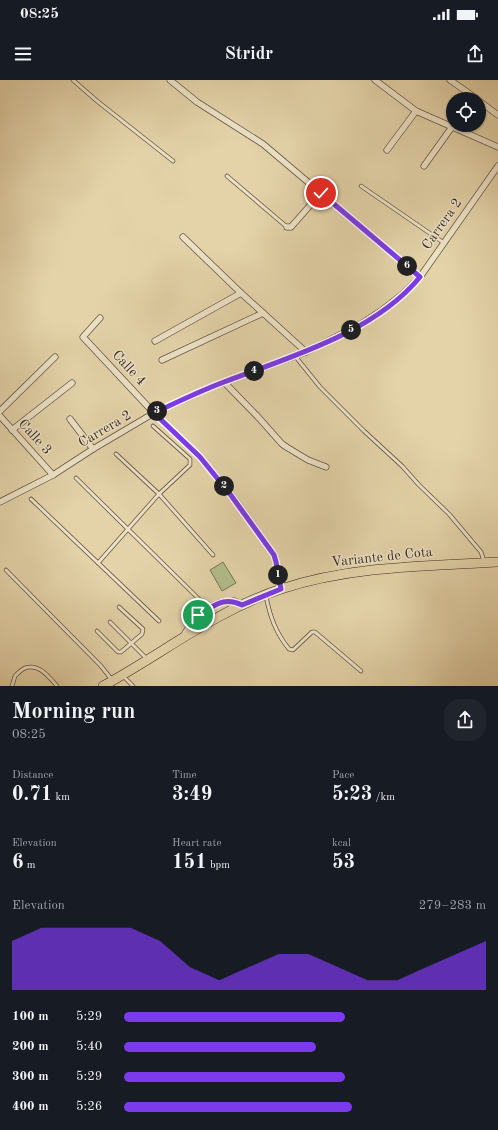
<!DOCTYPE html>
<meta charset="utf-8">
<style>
:root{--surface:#171b24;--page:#20242c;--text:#f1f3f6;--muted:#9ea1a6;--accent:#7c3aed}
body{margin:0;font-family:"Old Standard TT",serif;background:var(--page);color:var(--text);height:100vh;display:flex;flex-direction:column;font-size:15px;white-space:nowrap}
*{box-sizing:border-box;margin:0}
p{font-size:13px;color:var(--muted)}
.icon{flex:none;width:22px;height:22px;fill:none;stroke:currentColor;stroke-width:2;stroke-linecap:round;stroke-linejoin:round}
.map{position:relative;height:606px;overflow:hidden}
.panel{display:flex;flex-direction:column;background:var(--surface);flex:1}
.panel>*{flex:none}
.buttons{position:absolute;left:446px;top:12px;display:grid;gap:8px}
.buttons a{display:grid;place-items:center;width:40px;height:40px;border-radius:50%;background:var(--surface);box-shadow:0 1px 3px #0004;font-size:20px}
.pin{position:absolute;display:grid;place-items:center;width:34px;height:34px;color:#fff;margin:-17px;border:2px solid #fff;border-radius:50%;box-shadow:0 1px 4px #0007}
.km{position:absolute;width:20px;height:20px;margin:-10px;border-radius:50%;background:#222;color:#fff;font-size:11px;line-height:20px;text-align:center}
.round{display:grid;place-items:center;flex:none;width:42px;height:42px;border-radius:16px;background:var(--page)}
.head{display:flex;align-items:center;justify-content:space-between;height:68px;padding:0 12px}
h1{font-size:22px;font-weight:800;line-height:30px}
.stats{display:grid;grid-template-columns:repeat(3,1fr);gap:6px;height:68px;padding:4px 12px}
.stats div{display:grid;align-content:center}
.stats b{font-size:20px;font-weight:800}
.stats small{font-size:11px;font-weight:400}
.stats p{font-size:11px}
.chart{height:112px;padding:8px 12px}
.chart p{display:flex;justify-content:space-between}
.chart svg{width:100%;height:72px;margin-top:4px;fill:var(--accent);opacity:.7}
ul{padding:0 12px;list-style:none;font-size:13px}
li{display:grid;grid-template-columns:64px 48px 1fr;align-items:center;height:30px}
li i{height:10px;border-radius:5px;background:var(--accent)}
.status{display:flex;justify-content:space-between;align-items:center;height:28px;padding:0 20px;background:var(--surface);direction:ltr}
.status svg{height:11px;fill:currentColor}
header{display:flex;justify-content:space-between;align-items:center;height:52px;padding:0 12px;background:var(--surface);font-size:18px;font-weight:800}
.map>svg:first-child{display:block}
</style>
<div class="status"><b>08:25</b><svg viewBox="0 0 49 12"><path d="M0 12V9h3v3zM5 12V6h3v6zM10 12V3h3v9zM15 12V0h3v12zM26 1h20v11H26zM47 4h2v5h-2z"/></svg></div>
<header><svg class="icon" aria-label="menu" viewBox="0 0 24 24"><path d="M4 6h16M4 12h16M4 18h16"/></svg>Stridr<svg class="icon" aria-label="share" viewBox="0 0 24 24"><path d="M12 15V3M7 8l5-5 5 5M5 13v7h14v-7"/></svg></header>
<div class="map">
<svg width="498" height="606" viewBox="0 0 498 606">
<rect width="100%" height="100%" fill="#e4d3a9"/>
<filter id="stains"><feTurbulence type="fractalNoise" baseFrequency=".005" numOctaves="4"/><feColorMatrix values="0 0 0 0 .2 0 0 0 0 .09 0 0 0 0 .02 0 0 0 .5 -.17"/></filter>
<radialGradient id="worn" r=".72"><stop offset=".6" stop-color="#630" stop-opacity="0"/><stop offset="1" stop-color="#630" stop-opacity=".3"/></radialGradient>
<path fill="#b1bd8b" stroke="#767556" d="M223,482L236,503L222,511L210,490Z"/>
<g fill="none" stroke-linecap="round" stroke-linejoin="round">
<g stroke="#655644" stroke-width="4.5">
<g id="service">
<path d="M73,0L97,21L173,81"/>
<path d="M227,96L287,147"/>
<path d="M361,106L444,163"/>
<path d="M295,276L320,307L364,351L402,386L419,405L449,434L481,472L484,481"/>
<path d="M116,374L159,414L213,475"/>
<path d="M76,398L202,522"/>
<path d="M31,419L159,541"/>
<path d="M98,483L159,414L190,385V379L153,346"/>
<path d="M6,490L101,586L112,600"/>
<path d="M266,516C270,537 276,553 289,569L293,570L312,552H315L361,591"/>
<path d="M110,542L146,578"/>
<path d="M97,551L118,572H121L142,554L143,549L119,527"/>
<path d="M123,596L133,606"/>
<path d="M12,606L15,596C18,593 22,589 25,588C39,583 49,597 57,606"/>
</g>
</g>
<g stroke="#655644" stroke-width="7">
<g id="minor">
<path d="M170,0L197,22L263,64L420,197"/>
<path d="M375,0L416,31L498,67"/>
<path d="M450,0L477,19"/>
<path d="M479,21L498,35"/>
<path d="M387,70L416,31"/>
<path d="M424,86L452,47"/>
<path d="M287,147H291L321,113"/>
<path d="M183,157L241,213L306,272"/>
<path d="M100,238L83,257L154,333L200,377L230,413L274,475L276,482L281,509"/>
<path d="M155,261L241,213"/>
<path d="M162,280L263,233"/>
<path d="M224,302L259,338L282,364L288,368L308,380L326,387"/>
<path d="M0,331L55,277"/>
<path d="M0,336L53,395"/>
<path d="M70,339L93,369"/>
<path d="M12,350L72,303"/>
<path d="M0,422L53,395L93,369L154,333L209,308L306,272L361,244L381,231L404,213L420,197L498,86"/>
<path d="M202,522L209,529"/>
<path d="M184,555L193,540L198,535L219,523L234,521L242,525"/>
</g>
</g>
<g stroke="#3b2d22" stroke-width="10">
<path id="primary" d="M103,606C162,574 217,530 281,509C351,486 426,486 498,482"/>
</g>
<use href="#service" stroke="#ede2c7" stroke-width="3"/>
<use href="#minor" stroke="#ede2c7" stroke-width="5.5"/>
<use href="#primary" stroke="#e4d3a9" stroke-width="9"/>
</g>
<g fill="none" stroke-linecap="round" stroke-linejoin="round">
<g stroke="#fff" stroke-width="8">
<path id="route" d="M198,535C215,526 223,516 242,525L281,509L276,482L274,475L230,414L200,377L154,333C177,322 200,311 224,302C290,277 374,253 420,197L321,113"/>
</g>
<use href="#route" stroke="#7c3aed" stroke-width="5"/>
</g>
<g text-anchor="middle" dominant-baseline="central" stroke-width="3" stroke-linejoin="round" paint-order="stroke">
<g font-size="14" fill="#3b2d22" stroke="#ede2c7">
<text transform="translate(442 144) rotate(-55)">Carrera 2</text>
<text transform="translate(129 288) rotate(47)">Calle 4</text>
<text transform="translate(105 349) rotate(-31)">Carrera 2</text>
<text transform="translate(35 357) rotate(48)">Calle 3</text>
<text transform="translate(382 477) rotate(-6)">Variante de Cota</text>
</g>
</g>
<rect width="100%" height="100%" filter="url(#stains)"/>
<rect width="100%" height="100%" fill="url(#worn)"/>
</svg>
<div class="buttons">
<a><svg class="icon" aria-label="locate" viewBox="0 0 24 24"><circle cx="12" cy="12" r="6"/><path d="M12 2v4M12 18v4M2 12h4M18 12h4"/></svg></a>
</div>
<div class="pin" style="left:198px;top:535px;background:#1e9e55"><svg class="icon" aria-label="arrive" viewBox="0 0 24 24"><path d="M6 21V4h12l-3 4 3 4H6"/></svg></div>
<div class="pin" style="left:321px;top:113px;background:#d93025"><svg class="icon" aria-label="check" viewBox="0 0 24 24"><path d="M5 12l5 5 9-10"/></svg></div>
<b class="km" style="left:278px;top:495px">1</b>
<b class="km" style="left:224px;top:406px">2</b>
<b class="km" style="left:157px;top:331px">3</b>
<b class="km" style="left:254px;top:291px">4</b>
<b class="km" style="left:351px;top:250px">5</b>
<b class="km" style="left:407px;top:186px">6</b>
</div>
<section class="panel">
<div class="head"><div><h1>Morning run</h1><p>08:25</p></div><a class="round"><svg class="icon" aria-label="share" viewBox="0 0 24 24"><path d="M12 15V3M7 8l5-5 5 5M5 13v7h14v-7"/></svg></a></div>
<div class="stats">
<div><p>Distance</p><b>0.71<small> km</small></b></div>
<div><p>Time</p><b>3:49</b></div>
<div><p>Pace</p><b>5:23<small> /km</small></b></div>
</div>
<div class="stats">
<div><p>Elevation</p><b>6<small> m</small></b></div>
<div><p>Heart rate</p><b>151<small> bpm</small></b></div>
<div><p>kcal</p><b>53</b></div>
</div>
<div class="chart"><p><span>Elevation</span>279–283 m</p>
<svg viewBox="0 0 160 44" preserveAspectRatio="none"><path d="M0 44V14L10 6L20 6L30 6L40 6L50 14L60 30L70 38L80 30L90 22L100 22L110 30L120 38L130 38L140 30L150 22L160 14V44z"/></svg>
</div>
<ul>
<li><b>100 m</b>5:29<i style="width:61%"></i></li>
<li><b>200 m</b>5:40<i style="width:53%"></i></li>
<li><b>300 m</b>5:29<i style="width:61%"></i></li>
<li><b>400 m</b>5:26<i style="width:63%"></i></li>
</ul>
</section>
